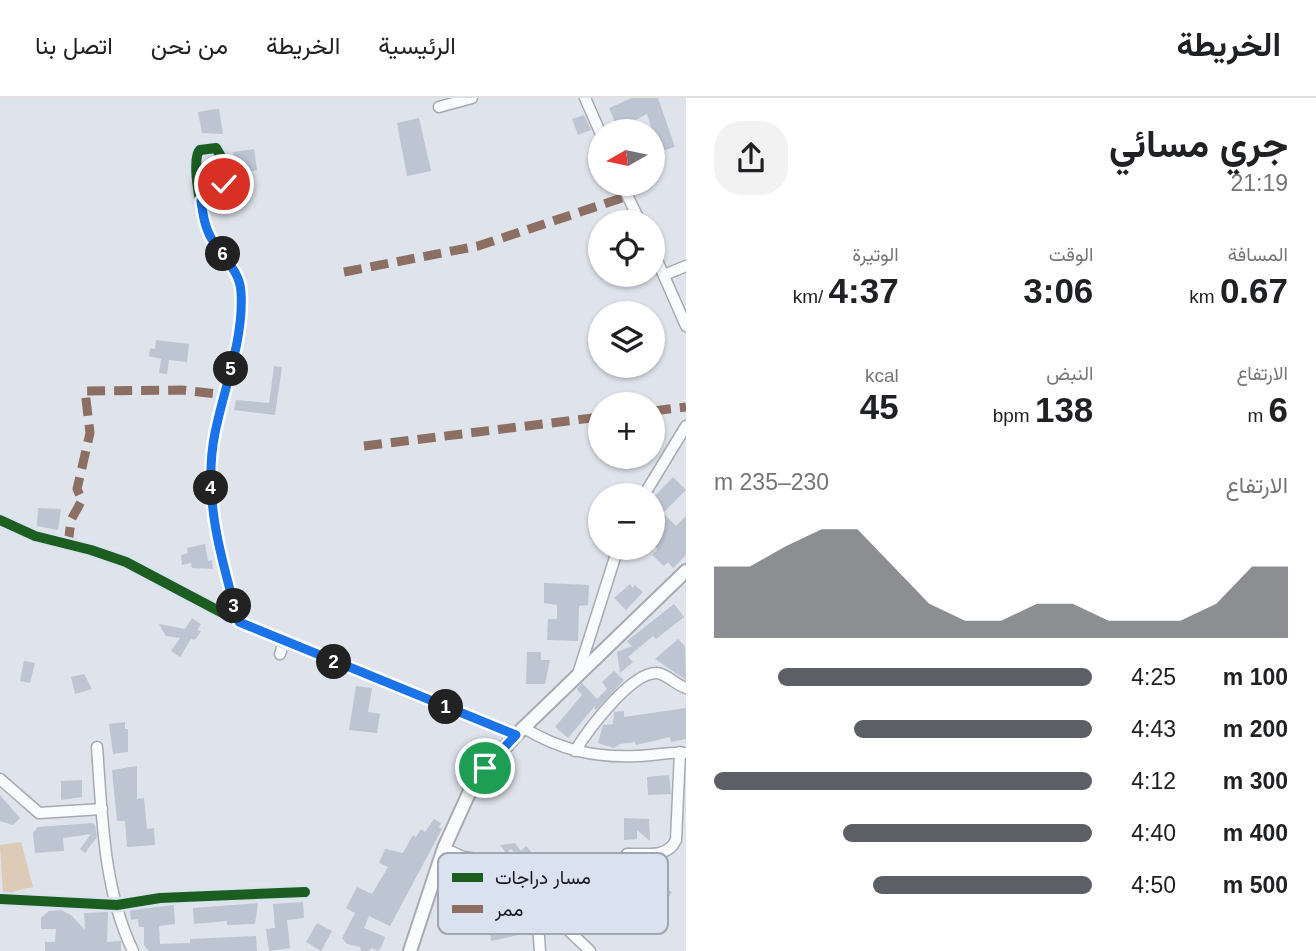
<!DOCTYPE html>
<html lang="ar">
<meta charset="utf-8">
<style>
:root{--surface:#fff;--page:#f2f2f2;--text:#202124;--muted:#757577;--line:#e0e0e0;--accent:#5c5f65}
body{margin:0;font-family:Arial,Vazirmatn,sans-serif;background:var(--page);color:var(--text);direction:rtl;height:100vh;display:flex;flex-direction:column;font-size:26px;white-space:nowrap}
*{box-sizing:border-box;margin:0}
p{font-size:23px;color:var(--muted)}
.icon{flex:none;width:38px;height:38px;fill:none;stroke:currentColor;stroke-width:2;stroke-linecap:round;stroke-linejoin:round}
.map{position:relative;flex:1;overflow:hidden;direction:ltr}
.details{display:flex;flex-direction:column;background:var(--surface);width:630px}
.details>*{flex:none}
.needle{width:46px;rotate:261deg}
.buttons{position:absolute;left:588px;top:21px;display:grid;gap:14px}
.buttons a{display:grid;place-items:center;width:77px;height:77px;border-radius:50%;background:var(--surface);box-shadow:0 2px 5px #0004;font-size:35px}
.pin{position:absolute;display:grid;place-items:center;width:60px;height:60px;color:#fff;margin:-30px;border:4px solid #fff;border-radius:50%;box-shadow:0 2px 7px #0007}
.km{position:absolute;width:35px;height:35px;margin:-18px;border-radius:50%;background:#222;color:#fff;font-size:19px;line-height:35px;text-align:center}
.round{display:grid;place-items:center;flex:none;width:74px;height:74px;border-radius:28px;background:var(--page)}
.headline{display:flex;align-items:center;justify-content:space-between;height:119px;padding:0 28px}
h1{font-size:38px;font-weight:700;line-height:52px}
.stats{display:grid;grid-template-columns:repeat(3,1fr);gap:10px;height:119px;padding:7px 28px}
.stats div{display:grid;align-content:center}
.stats b{font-size:35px;font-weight:700}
.stats small{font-size:19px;font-weight:400}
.stats p{font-size:19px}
.chart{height:196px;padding:14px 28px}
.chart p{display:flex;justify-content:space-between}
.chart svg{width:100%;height:126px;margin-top:7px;fill:var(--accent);opacity:.7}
ul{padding:0 28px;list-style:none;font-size:23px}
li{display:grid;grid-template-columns:112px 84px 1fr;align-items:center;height:52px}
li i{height:18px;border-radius:9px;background:var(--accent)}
header{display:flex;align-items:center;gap:42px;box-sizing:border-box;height:98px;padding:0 35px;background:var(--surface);border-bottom:2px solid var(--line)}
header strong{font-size:33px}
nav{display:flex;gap:38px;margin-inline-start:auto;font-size:24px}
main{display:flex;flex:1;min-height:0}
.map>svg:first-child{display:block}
</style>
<header>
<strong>الخريطة</strong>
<nav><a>الرئيسية</a><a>الخريطة</a><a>من نحن</a><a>اتصل بنا</a></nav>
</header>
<main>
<section class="details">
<div class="headline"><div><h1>جري مسائي</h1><p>21:19</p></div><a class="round"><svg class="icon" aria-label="share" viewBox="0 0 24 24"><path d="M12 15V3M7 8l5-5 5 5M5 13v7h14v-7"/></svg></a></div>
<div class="stats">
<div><p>المسافة</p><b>0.67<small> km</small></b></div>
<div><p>الوقت</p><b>3:06</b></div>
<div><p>الوتيرة</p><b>4:37<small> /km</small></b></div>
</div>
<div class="stats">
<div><p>الارتفاع</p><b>6<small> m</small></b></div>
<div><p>النبض</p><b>138<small> bpm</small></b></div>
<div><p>kcal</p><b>45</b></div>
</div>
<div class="chart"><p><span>الارتفاع</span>230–235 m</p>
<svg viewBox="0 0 160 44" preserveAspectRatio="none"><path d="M0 44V19L10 19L20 12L30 6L40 6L50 19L60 32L70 38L80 38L90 32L100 32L110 38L120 38L130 38L140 32L150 19L160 19V44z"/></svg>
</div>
<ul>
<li><b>100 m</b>4:25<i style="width:83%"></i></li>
<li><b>200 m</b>4:43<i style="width:63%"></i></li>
<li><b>300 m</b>4:12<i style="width:100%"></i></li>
<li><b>400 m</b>4:40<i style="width:66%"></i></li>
<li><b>500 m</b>4:50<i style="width:58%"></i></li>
</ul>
</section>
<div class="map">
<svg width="686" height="853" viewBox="0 0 686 853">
<rect width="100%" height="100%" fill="#dfe3eb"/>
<path fill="#ddcab7" d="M21,744L33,789L3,796L0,747Z"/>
<g fill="#bdc4d2">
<path d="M632,0H658L675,49L659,54L647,16L618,31L609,10Z"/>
<path d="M215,11H219L223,36L202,35L198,14Z"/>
<path d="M584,17L591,32L578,37L572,21Z"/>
<path d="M419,20L431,73L407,78L397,25Z"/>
<path d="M254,51L257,72L237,76L233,54Z"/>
<path d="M156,242L189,246L187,264L169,262L167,276L159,275L161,261L149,258L150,250L155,251Z"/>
<path d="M274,268L282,269L275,317L234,312L236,302L269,305Z"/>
<path d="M673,379L686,392L663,415L676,428L686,418V457L673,470L668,464L664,468L652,457L658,451L653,446V408L656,404L653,400Z"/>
<path d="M38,410L61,411L58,432L37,428Z"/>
<path d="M205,446L208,463L212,462L213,471L192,470L191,465L182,467L181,457L188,455L187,450Z"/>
<path d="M544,485L589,487L588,507L579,508L578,543L547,542L548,521H557V507L544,505Z"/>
<path d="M630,486L633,490L635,487L643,494L626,512L614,500Z"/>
<path d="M674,506L684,519L656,541L653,538L628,559L633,564L620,575L617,554L632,548L627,543Z"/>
<path d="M192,520L201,526L197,532L201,533L195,542L191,541L180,559L171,553L180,540L166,538L159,526L185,531Z"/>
<path d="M678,541L685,548L686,582L655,561Z"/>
<path d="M527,554H541V562H550L545,586H526Z"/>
<path d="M24,563L35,565L30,585L20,583Z"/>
<path d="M614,573L624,582L596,612L594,609L568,640L555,629L582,597L577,591L582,585L597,601L607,591L602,584Z"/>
<path d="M84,576L92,591L75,596L71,579Z"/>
<path d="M356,588L372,590L368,614L380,616L377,635L349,632Z"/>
<path d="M686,610V641L671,644L670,639L636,647L635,644L620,646L614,650L598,645L603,627L613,626L614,614L624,613V619Z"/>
<path d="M125,624V631H128V654L113,656L109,626Z"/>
<path d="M137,668V701L144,700L147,731L154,730L155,747L127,749L125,723H117L112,672Z"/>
<path d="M669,677L671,696L648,697L647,679Z"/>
<path d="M82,682V699L61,702V683Z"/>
<path d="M0,697L20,720L13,727L0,723Z"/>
<path d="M624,720L649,721L650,743L637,732V741L624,742Z"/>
<path d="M434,721L441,725L439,729L442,731L390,828L369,818L364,830L385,839L382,848L378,853L371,850L370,853H361L360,849L347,846L342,840L355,815L346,810L357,789L372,796L388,769L379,765L385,751L403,755L413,737L416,739L421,731L425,734Z"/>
<path d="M92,725L95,727L97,739L85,755L80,751L91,736L63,740L64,753L35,755L33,735L38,729Z"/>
<path d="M515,745L521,753L526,748L540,763L530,772L511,751L506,755L500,747Z"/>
<path d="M631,763L661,780L658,785L672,794L666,803L663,801L660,805L650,799L647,804L629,793L606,810L610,803L607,800L614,797Z"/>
<path d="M472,769L488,770L490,780L506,778L517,791L518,797L494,801L496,814L524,812L528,835L491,843L486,805L477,795Z"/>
<path d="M303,804L304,820L287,822L290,850L269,853L266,831L275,830L273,806Z"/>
<path d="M258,805L255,826L227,827V823L194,826L193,810Z"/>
<path d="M174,807L175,826L159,828L160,846L190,845V841L256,838L257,853H149L144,847V829H139L138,821L131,822L130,812Z"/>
<path d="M61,812L71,817L85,832L84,815L108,814L107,844L121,843V853H45V844H55L56,831H41V820L49,813Z"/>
<path d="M317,825L332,833L321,853L306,844Z"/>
</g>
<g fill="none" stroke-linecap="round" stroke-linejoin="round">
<g stroke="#a7aab1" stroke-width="13">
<g id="minor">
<path d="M585,0L600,34"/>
<path d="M439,9L472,0"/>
<path d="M622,86L640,124"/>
<path d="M201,103L225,84L223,62L216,50L200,52C190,60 202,120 208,133C216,155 239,169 241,193C244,239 224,291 215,335C202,398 222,464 239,525"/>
<path d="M653,153L686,228"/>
<path d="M664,177L686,168"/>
<path d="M644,397L686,328"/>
<path d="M0,422L35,438L91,452L126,464L251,530L516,637"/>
<path d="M280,556L284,544"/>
<path d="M577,579L618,450"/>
<path d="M524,630C560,652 595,660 637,658C654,658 670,653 686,655"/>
<path d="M97,649C102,716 103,791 133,853"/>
<path d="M575,653C588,632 631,574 657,575C667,576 676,587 686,590"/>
<path d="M0,681L39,715L102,711"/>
<path d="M444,750L463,759L505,765L536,801L590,853"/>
<path d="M627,756C645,755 667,761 676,742L680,654"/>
<path d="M0,801L117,807L160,800L305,794"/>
<path d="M536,801L540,853"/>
</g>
</g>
<g stroke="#a7aab1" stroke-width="16">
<path id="major" d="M410,853L444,750L474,684L516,637L686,473"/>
</g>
<use href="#minor" stroke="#fafbfc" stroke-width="10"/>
<use href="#major" stroke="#fafbfc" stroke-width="12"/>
<g stroke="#8d6e63" stroke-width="9" stroke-dasharray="18 9" stroke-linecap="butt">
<path d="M344,174L478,148L628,98"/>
<path d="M653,313L686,309"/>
<path d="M364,348L600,319"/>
<path d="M68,447L71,422L82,402L77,391L90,335L85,293L182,292L225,297"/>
</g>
<g stroke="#dae2f0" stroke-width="15">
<g id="cycleway">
<path d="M201,103L225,84L223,62L216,50L200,52C190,60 202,120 208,133C216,155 239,169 241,193C244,239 224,291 215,335C202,398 222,464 239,525"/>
<path d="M0,422L35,438L91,452L126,464L251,530L516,637"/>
<path d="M0,801L117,807L160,800L305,794"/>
</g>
</g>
<use href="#cycleway" stroke="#1b5e20" stroke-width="10"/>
</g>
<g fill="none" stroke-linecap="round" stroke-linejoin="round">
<g stroke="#fff" stroke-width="14">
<path id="route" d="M224,86L201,103C203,117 205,131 213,143C223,160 240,173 241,194C244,241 224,290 215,335C202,398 222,464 239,524L516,637L485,670"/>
</g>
<use href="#route" stroke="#1a73e8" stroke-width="9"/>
</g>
<rect x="438" y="755" width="230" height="81" rx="10" fill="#dae2f0" stroke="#9fa5b1" stroke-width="2"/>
<rect x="452" y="775" width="31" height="9" fill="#1b5e20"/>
<rect x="452" y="807" width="31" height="8" fill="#8d6e63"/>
<g font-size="19" fill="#15181d">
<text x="495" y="786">مسار دراجات</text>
<text x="495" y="818">ممر</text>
</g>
</svg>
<div class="buttons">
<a><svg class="needle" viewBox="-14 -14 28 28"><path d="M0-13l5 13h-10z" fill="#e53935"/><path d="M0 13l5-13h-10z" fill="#757577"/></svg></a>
<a><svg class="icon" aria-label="locate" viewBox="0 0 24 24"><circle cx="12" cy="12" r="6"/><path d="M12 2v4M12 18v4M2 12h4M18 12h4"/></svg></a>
<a><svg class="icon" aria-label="layers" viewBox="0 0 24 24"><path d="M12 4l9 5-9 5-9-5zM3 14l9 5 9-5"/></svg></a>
<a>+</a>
<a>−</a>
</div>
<div class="pin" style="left:485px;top:670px;background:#1e9e55"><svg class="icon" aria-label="arrive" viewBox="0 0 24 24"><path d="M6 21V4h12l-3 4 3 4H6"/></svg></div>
<div class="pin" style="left:224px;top:86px;background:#d93025"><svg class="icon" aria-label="check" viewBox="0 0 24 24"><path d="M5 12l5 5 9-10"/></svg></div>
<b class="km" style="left:446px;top:609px">1</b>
<b class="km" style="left:334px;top:564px">2</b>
<b class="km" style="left:234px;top:508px">3</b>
<b class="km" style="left:211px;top:390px">4</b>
<b class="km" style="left:231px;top:271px">5</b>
<b class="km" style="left:223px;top:156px">6</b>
</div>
</main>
